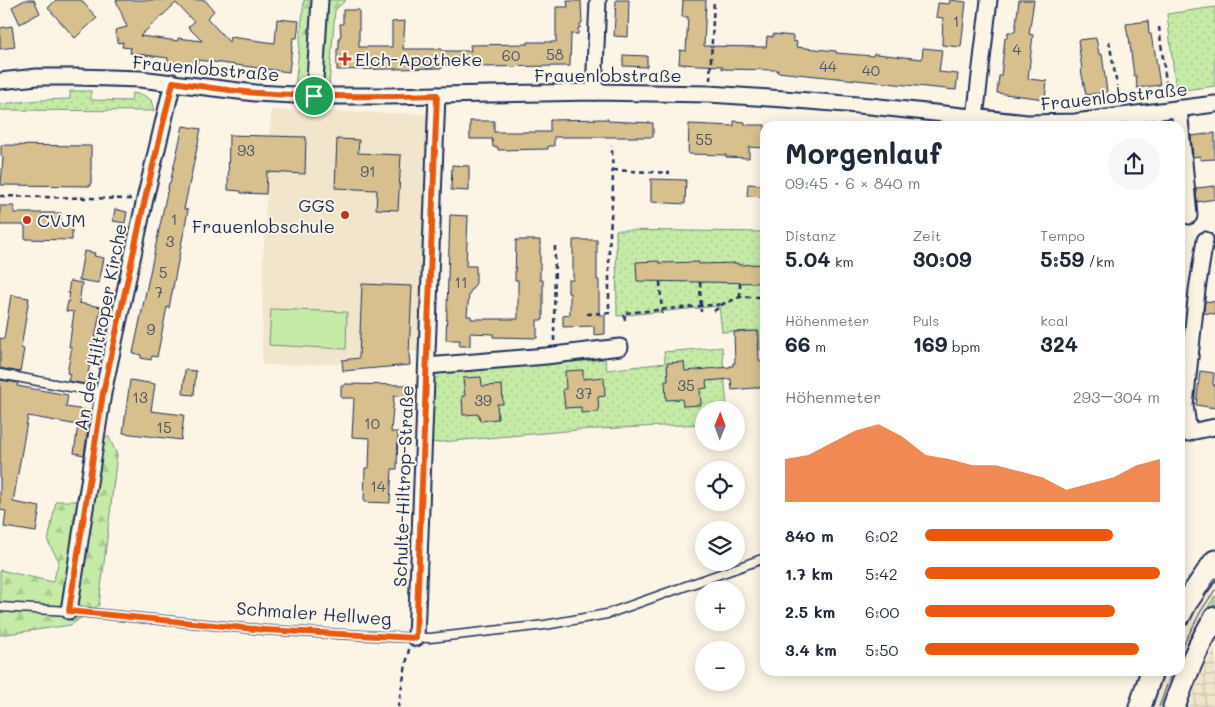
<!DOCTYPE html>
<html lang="de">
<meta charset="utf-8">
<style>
:root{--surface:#fff;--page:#f6f6f7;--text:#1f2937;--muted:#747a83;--accent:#ea580c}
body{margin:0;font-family:Mali,sans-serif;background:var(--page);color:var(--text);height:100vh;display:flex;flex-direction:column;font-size:19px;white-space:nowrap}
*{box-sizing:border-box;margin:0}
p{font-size:16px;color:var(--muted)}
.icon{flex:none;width:28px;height:28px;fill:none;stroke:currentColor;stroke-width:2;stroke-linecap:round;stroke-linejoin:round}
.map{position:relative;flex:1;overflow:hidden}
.sheet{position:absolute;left:760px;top:121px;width:425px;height:555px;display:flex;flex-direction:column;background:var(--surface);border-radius:15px;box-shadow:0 2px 12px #0003}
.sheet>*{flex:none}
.needle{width:32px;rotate:1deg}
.buttons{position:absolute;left:695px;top:401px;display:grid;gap:10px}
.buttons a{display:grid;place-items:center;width:50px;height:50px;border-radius:50%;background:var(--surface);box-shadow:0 2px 12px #0003;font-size:25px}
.pin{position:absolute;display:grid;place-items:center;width:42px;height:42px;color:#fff;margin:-21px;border:2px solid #fff;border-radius:50%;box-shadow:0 1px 5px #0007}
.round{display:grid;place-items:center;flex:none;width:52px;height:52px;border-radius:26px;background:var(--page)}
.head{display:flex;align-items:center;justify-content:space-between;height:85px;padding:0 25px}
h1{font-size:28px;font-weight:800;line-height:38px}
.metrics{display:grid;grid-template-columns:repeat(3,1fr);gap:8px;height:85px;padding:5px 25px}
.metrics div{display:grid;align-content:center}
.metrics b{font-size:21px;font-weight:800}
.metrics small{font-size:14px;font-weight:400}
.metrics p{font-size:14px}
.chart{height:140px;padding:10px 25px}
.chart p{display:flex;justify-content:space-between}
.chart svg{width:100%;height:90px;margin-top:5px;fill:var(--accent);opacity:.7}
ul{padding:0 25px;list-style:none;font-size:16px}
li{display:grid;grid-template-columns:80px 60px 1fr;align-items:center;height:38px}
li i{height:12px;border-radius:6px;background:var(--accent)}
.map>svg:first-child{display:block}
</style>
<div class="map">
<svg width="1215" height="707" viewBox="0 0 1215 707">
<defs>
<pattern id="industrial-grid" width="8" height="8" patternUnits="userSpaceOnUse" patternTransform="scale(1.25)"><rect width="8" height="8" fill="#f1e5cb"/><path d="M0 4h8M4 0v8" fill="none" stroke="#cec5b1"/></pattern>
<pattern id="grass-dots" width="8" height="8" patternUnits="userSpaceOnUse" patternTransform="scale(1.25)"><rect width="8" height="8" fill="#c6eba6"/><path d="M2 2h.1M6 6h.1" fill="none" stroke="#aaca91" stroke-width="1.8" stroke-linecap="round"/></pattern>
<pattern id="forest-firs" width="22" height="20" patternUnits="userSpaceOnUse" patternTransform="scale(1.25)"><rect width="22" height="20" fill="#c6eba6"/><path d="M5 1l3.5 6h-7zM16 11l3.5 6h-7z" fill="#aaca91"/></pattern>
</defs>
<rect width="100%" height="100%" fill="#fcf5e5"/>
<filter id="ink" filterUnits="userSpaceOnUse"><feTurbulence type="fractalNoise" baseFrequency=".02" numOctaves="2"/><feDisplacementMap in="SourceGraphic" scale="10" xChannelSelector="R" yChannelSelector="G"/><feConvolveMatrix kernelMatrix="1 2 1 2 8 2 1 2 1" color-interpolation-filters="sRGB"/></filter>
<g filter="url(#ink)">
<g fill="#f1e5cb">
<path d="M271,110L428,114L418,351L340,359L339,364L262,365L263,260Z"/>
<path d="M1215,574V596L1189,639L1180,658V630L1190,612Z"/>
<path d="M1161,671H1175L1162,707H1149Z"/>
</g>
<path fill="url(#industrial-grid)" d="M1215,648V707H1189L1200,675Z"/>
<g fill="url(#grass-dots)" stroke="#708d82">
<path d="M1215,7V86L1176,91L1167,14Z"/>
<path d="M70,91H91V100L131,101L132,93L143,95L151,100L154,111L0,110V104L41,100L70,99Z"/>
<path d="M616,230L765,232V350H760L759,331L722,332L719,306L617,316Z"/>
<path d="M722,347L727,410H704V424L577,430L430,443L432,379L435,374L605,359L607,370L665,363L664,352Z"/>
<path d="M1215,596V607L1203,626L1168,707H1162L1175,671H1180V658L1189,639Z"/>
</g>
<g fill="url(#forest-firs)" stroke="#708d82">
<path d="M304,0H346L335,10L329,87L295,88Z"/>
<path d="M92,435L109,437L117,455L99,605L71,625L0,635V570L53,582L59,561L48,542L56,501H76Z"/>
</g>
<path fill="#c6eba6" stroke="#708d82" d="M271,309L347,312L346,349L269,345Z"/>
<g fill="#d7bf8e" stroke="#1b2f5e" fill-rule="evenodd">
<path d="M25,0H34L40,13L20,24L12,7Z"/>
<path d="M56,0H81L97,18L75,38L48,8Z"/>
<path d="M116,0H205L214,11L207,18L229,42L230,37L275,43L277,19L299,21L297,38H293L289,72L198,60L196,71L167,67L168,58L130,53L131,48L122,47L123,42L118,43L115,30L127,27ZM176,3L194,22L188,27L202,41L178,38V41L140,36Z"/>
<path d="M616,0H629L628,37L614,36Z"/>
<path d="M683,0H706L704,46L766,47L767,36L773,37V34L793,36V41L797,42L796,47L836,51V53L873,56L874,53L876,54L922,59L923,48L942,50L939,72L958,74L956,90L777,72L778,70L722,69V66L679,64L680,50L686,51L688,17H682Z"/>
<path d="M950,0L966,2L961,47L942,45L943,18L936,17L938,4V3L949,4Z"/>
<path d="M1019,0H1034L1029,34L1033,35L1028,79L1047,81L1045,99L997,93L999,76H1001L1005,38H1007L1008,32H1015Z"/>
<path d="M567,1H581L582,23L580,24V28H578V34H571L570,66L471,67V64L443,65V68L337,70V49H339V37L341,36L340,24H343V10H359V47H392V22L405,21L403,49H442V51H471L470,45L528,44V42H556V7H568Z"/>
<path d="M1148,21L1149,34H1151L1153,47H1154L1160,85L1137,88L1136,76H1134L1129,37H1128L1126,24Z"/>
<path d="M12,26L15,47L0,49V28Z"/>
<path d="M1096,38L1099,54H1102L1107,92L1086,95L1081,70H1082L1078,40Z"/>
<path d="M623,55L647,56V67L623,66Z"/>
<path d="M608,119V121L653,123V137H554V146H548V149L498,150V147H493L492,139H470V121H494V132H550V120Z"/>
<path d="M734,121L745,122V125H765V148L749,147V158L726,157V155L688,154L689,124L734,126Z"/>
<path d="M183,126L201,129L184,209L188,210L169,308L167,307L157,357L152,356L151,360L141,358V355L133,353L169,183H170Z"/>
<path d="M1215,133V159L1200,160V156L1193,157L1191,136Z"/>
<path d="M229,135L306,137L305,174L267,172L266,194L241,193V191L228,190Z"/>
<path d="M337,139L359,140L358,153L401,155L398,210L376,209L377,190L335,188Z"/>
<path d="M1,145L91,146V186L1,185L3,158L1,156Z"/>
<path d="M452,165L469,166V191L451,190Z"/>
<path d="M651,179L686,180L685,204L651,202Z"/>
<path d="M748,184L765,185V197L747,196Z"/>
<path d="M1215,186V199L1197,202L1196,188Z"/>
<path d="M0,206H14V213H61V225H72V240L25,239V225H0Z"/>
<path d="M115,209L127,212L125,223L113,221Z"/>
<path d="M450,215L468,216L466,266H476V283L469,294L467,316H471V319H518V280H515L516,240H540V280H543V320H537V338L493,337V334L470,333V346H459L460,340H446Z"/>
<path d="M573,240H597V280H599V315H605V334L594,335V326L563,327V316L570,315V293H568V280H573Z"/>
<path d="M84,251L95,253L94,256L104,258L99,283L79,280Z"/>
<path d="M659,261V263L699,262V264L738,263V265L765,264V283L637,281L636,262Z"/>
<path d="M70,281L82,283L79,303L101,307L86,384L68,381L70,374L67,373L72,347H69L74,312L66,311L70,293H68Z"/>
<path d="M362,284L412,286L409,354L410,365L343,371L342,360L359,358Z"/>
<path d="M11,295L29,298L21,348L24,349L20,372L0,368V338L4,339Z"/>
<path d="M1205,301L1215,302V314L1204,313Z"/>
<path d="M758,331L759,361H765V387L732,390L731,379L706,381L707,388L700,389L701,405L683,406L682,399L666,400L665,381H668L667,363L684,362L685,371L730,367V366H733V363H735L734,332Z"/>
<path d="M185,370L196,371L194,395L183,394Z"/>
<path d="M583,370V379L604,377L605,396L598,397L599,412L581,413V407L565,408L563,389H566L565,371Z"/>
<path d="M1200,371L1214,373L1213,385H1215V408L1196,405Z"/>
<path d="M481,377L482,386L502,385L503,404H497L498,419L480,421L479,414L463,415L462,396H465L463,378Z"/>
<path d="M0,380L18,383L17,386L68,395L66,407L91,411L84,455L74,453L78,425L28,416L13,502L40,507L36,532L4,527L6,511L0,510Z"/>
<path d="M130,380L155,384L151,411L184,415L181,440L123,433Z"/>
<path d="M344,384L408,385V397L394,396L391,432H398L397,469H392L390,503L364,502L365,468H369L370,438L352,437L354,398H341V386H345Z"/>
</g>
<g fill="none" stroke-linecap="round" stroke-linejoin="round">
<g stroke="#1b2f5e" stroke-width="11">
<g id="lane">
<path d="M0,374L103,393"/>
<path d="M0,607L69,611L265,630L394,637L430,638L545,625L607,614L765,558"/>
</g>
</g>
<g stroke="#1b2f5e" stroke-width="19">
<g id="street">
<path d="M0,81L37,77H78L140,79L255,93L314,96H387L594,92L709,94L784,99L870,106L1027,123L1075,122L1215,104"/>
<path d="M594,92L598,0"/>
<path d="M314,96L320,0"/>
<path d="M1179,108L1189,216"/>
<path d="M975,118L989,0"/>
<path d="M427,366L546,356L620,347"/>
<path d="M1189,433L1185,405L1197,290L1205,240"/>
<path d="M1180,434L1215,427"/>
<path d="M69,611L103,393L145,199L173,82"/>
<path d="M416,638L437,95"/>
</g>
</g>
<g stroke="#1b2f5e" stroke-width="25">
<g id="secondary">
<path d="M1180,615L1186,603L1215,561"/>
<path d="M1140,707L1152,671"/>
<path d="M1174,707C1185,676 1197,646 1215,618"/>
</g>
</g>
<g stroke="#1b2f5e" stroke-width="2.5" stroke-dasharray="5 4" stroke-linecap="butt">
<path d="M1159,27L1168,98"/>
<path d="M1109,41L1120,102"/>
<path d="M710,80L714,0"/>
<path d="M613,170L670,173"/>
<path d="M0,196L131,199"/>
<path d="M660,282L662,316"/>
<path d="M700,282L701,312"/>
<path d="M740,283V297"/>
<path d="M714,311L723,304L740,297H765"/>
<path d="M587,314L609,313V249L613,187L612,149L611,146"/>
<path d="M625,320L624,313L723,304"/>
<path d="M554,341L555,246"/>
<path d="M398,707L409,649"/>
</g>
<use href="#lane" stroke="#fcf5e5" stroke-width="8"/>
<use href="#street" stroke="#fcf5e5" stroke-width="15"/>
<use href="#secondary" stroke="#fcf5e5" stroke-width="21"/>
<g stroke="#1b2f5e" stroke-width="1">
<path d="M1204,595L1215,578"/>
<path d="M1180,651L1201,611L1215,590"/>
<path d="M1159,707L1172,671"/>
</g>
</g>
</g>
<g fill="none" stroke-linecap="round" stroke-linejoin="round" filter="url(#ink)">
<g stroke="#fff" stroke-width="10">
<path id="route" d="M173,82C201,86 229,91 257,93C317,97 377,97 437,95L416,638L265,630L69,611L103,393L145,199Z"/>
</g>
<use href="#route" stroke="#ea580c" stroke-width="6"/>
</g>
<g fill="#c8321e" stroke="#fcf5e5" stroke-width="2">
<path d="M342.5 51.5h5v5h5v5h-5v5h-5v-5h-5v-5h5z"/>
<circle cx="345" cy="215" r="5"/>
<circle cx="27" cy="220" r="5"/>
</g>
<g text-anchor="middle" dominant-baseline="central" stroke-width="4" stroke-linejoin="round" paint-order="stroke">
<g font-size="15" fill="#4a536a">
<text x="956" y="21">1</text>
<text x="1017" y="49">4</text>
<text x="555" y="54">58</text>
<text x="511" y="55">60</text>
<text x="828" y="66">44</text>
<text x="871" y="70">40</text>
<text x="704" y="139">55</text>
<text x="246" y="150">93</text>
<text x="368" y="171">91</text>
<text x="174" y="219">1</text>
<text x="170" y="241">3</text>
<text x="163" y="272">5</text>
<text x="461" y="282">11</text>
<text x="159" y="292">7</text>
<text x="151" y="329">9</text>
<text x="686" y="385">35</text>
<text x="584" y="393">37</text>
<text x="140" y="397">13</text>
<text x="483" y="400">39</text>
<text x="372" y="423">10</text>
<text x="164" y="427">15</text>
<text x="378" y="486">14</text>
</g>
<g font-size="18" fill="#1b2f5e" stroke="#fcf5e5" text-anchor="start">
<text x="355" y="59">Elch-Apotheke</text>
<text x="335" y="205" text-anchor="end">GGS<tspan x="335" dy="21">Frauenlobschule</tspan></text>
<text x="37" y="220">CVJM</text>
</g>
<g font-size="18" fill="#1b2f5e" stroke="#fcf5e5">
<text transform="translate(206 68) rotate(5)">Frauenlobstraße</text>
<text x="608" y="75">Frauenlobstraße</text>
<text transform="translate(1114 96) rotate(-6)">Frauenlobstraße</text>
<text transform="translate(100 327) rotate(-79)">An der Hiltroper Kirche</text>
<text transform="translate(403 486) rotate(-88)">Schulte-Hiltrop-Straße</text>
<text transform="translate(314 613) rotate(4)">Schmaler Hellweg</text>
</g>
</g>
</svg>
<div class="buttons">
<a><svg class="needle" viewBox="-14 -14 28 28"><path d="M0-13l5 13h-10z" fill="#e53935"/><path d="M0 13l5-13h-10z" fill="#747a83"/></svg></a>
<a><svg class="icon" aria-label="locate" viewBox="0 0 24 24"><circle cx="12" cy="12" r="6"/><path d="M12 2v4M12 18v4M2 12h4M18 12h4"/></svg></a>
<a><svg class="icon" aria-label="layers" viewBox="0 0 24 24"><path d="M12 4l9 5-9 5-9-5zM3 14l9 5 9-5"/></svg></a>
<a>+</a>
<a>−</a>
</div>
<div class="pin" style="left:314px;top:96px;background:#1e9e55"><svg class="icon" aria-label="arrive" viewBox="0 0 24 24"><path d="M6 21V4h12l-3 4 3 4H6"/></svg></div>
<section class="sheet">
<div class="head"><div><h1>Morgenlauf</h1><p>09:45 · 6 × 840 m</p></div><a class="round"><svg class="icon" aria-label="share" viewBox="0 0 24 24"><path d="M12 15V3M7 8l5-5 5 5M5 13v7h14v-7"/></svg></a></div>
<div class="metrics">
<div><p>Distanz</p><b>5.04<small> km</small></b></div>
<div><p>Zeit</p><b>30:09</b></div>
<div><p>Tempo</p><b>5:59<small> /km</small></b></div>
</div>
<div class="metrics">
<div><p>Höhenmeter</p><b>66<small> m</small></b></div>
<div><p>Puls</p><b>169<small> bpm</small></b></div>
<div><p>kcal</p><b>324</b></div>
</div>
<div class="chart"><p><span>Höhenmeter</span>293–304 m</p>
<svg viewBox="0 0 160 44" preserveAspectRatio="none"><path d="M0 44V23L10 21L20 15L30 9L40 6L50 12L60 21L70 23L80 26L90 26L100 29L110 32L120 38L130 35L140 32L150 26L160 23V44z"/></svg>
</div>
<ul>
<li><b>840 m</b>6:02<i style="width:80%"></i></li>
<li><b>1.7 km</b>5:42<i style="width:100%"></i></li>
<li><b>2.5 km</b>6:00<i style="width:81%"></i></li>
<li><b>3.4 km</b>5:50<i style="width:91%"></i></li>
</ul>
</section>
</div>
